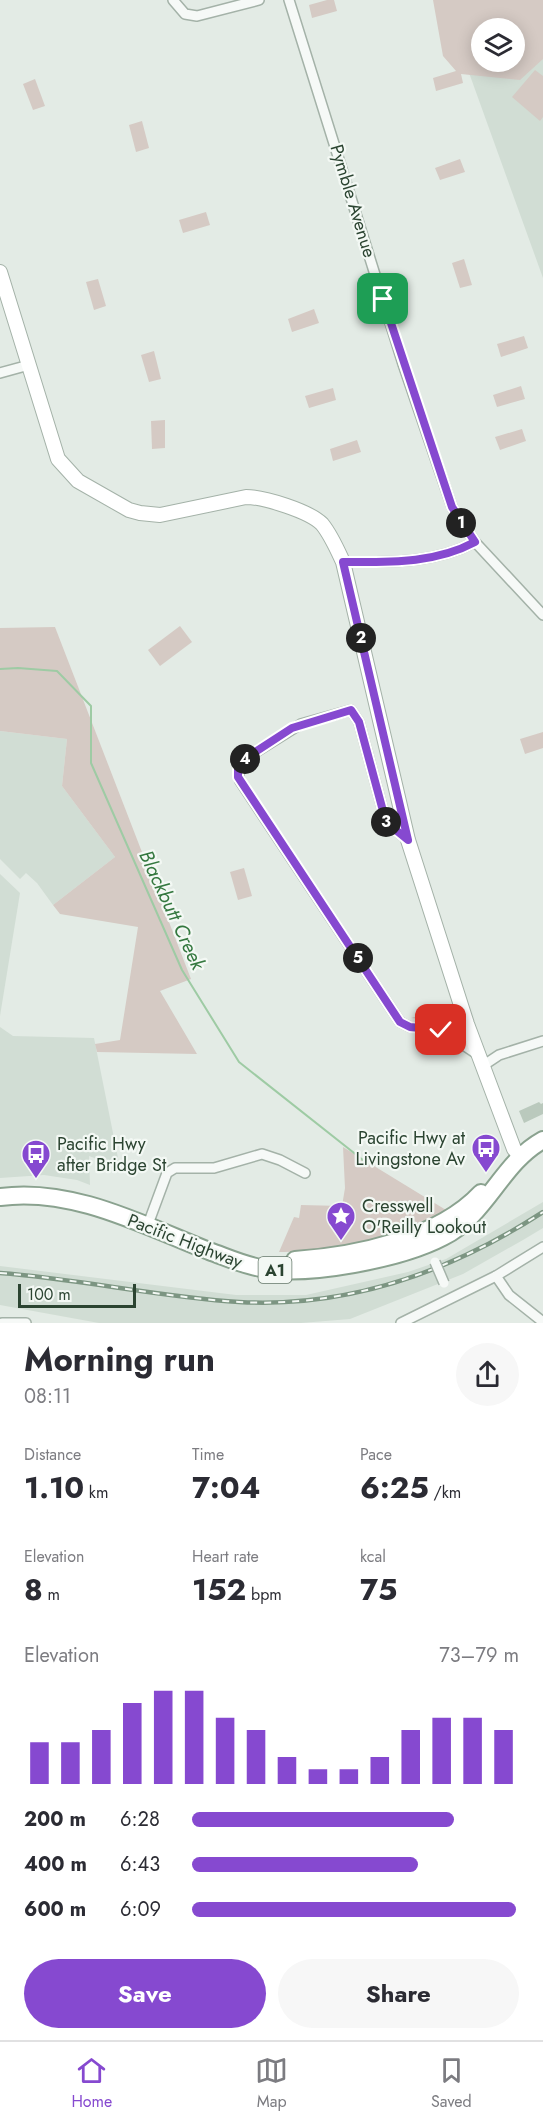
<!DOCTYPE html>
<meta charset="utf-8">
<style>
:root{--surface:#fff;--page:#f7f7f7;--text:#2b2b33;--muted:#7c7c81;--line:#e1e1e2;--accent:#8649d0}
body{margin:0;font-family:Jost,sans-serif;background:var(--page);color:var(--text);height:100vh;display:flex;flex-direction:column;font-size:22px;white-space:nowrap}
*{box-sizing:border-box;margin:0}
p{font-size:20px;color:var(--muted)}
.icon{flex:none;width:33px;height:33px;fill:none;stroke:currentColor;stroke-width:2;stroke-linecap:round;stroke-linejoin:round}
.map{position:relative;height:1323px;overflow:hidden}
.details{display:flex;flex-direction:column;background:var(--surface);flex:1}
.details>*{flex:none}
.buttons{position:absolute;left:471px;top:18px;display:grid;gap:12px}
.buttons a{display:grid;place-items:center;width:54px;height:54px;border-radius:50%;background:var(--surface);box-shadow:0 3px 15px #0003;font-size:30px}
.scale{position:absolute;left:18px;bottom:15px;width:118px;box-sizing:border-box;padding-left:6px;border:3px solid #2b4431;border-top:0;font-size:16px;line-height:21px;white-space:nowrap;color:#2b4431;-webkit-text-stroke:4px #f3f8f4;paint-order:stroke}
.pin{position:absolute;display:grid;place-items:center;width:51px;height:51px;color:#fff;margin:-26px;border-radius:12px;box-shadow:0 3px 9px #0006}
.km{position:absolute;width:30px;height:30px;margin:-15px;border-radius:50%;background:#222;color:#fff;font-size:16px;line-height:30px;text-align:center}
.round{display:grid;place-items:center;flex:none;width:63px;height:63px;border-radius:32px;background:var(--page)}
.head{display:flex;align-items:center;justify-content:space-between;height:102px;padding:0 24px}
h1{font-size:33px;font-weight:700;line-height:45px}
.metrics{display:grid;grid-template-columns:repeat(3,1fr);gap:9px;height:102px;padding:6px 24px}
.metrics div{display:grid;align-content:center}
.metrics b{font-size:30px;font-weight:700}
.metrics small{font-size:16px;font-weight:400}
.metrics p{font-size:16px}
.chart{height:168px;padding:12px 24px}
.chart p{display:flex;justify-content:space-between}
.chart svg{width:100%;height:108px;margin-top:6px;stroke:var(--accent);stroke-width:6}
.button{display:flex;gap:12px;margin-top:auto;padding:12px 24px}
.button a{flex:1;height:69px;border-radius:36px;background:var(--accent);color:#fff;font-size:24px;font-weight:700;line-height:69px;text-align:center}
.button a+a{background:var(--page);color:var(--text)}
ul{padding:0 24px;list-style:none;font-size:20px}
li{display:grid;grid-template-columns:96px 72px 1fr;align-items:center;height:45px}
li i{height:15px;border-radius:8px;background:var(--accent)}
.dock{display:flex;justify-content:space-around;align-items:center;height:84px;border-top:2px solid var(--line);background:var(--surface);font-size:16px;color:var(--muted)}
.dock a{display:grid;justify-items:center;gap:3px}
.dock .active{color:var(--accent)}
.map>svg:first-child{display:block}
</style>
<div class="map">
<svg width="543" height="1323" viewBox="0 0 543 1323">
<rect width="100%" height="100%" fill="#e3ebe5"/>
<g fill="#d1ddd4">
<path d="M543,18V278L459,45L482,62H514V28Z"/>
<path d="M0,731L67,739L62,786L115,857L53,905L37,883L26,873L20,879L0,859Z"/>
<path d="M0,874L20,893L0,1016Z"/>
<path d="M0,1027L13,1036L94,1038L120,1168L89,1156L90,1185L77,1180L44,1175L0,1178Z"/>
<path d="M543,1202V1228L523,1240L463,1274L350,1319L301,1323H99L0,1305V1266L236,1295H306L408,1272L446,1259Z"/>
</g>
<g fill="#d5cac4" fill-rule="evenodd">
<path d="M327,0H334L337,11L312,18L309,5Z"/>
<path d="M433,0H543V59L520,80L461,74L463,83L436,91L433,78L456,71L443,56ZM514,28V62H482V28Z"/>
<path d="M535,70L543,76V117L540,121L512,97Z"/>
<path d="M35,79L45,106L33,110L23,84Z"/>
<path d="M142,121L149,148L136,152L129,125Z"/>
<path d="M460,159L465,172L440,180L435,168Z"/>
<path d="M206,212L210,225L183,233L179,220Z"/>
<path d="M464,259L472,285L460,288L452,263Z"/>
<path d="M98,279L106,306L94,310L86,282Z"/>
<path d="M314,309L319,323L292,332L288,319Z"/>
<path d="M524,336L528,348L501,357L497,344Z"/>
<path d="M154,351L161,379L149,382L141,355Z"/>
<path d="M521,386L525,399L497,407L493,395Z"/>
<path d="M333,388L336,400L309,408L305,396Z"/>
<path d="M165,420V448L152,449L151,421Z"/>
<path d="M522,429L526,441L500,450L495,437Z"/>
<path d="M357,440L361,452L333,461L330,449Z"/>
<path d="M180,626L192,642L160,666L148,650Z"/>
<path d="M55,627L191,979L160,991L197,1054L97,1052L95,1044L120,1040L138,927L60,914L53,905L115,857L62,786L67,739L0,731V628Z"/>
<path d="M543,732V748L525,754L520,739Z"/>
<path d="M244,868L252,896L238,900L230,872Z"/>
<path d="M449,1007L463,1036L438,1021L411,1018Z"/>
<path d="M343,1147L446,1210C402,1238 331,1253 279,1252L294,1217L299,1218L301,1205L342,1206L345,1188Z"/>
</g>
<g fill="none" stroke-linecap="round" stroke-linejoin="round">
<path stroke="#9ecba4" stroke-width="2" d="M0,669L18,668L57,671L91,706V763L182,970L239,1062L368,1164"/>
</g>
<path fill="#bac9bd" d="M539,1102L541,1104L543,1103V1114L524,1123L519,1111Z"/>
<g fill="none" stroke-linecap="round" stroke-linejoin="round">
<g stroke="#a4b2a8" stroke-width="12">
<g id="street">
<path d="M173,0L185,14L197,16L259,0"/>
<path d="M289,0L403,364L452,507L475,542L543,615"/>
<path d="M0,373L29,365"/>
<path d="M343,562C388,562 434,564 475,542"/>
<path d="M408,840L386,822L359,722L351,710L301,724L243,760C239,767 237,773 240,781L400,1022L410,1027L438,1028L477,1054"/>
<path d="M484,1065L499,1055L543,1041"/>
<path d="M147,1227L167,1173L175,1168H214L262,1154L280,1160L305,1173"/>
<path d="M496,1276L509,1295L543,1322"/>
<path d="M2,1323H26"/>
<path d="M401,1323L496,1276L543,1247"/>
</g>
</g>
<g stroke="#a4b2a8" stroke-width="16">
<path id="secondary" d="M0,272L58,459L78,481L129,510L140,513L160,515L246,497C264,497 309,511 322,524C331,535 337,549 343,562L408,840L467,1024L514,1149L520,1156"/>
</g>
<g stroke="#8aa28f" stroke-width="20">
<g id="highway">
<path d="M0,1197C72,1187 143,1225 209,1251C226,1257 243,1265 261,1268C307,1277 401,1259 443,1237C487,1215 501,1163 543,1140"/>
<path d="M295,1260C355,1256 438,1239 481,1193"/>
</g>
</g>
<use href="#street" stroke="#f6f9f7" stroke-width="9"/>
<use href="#secondary" stroke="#fff" stroke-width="14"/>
<use href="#highway" stroke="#fff" stroke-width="16"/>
<g stroke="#7c9582" stroke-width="4.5">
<path id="rail" d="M0,1273C80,1279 159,1297 239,1302C349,1308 452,1271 543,1212"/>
</g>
<use href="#rail" stroke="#f3f8f4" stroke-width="2" stroke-dasharray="7" stroke-linecap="butt"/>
<g stroke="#a4b2a8" stroke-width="12" stroke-linecap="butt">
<path id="street-bridge" d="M435,1262L444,1283"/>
</g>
<use href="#street-bridge" stroke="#f6f9f7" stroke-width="9"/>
</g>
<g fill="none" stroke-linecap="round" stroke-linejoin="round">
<g stroke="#fff" stroke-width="12">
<path id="route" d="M383,299L452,507L475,542C434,564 388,562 343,562L408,840L386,822L359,722L351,710L292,728L243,760L238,770V777L400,1022L410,1027L441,1030"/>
</g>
<use href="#route" stroke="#8649d0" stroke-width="8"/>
</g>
<defs>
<g id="bus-pin" transform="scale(1.5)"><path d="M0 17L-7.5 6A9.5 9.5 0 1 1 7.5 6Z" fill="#8649d0" stroke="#f3f8f4"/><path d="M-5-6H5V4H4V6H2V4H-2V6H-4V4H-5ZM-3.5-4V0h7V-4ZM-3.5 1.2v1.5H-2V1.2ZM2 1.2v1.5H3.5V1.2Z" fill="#fff"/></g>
<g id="sight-pin" transform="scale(1.5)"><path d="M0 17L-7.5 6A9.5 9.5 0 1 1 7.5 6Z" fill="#8649d0" stroke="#f3f8f4"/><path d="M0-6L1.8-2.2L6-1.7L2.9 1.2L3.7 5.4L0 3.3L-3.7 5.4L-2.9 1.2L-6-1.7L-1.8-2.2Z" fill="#fff"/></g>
</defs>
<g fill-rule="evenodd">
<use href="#bus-pin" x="486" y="1148"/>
<use href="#bus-pin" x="36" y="1154"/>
<use href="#sight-pin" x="341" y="1216"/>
</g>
<g text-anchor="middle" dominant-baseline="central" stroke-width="4.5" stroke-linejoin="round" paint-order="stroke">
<rect fill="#f3f8f4" stroke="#677a6c" stroke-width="1.5" x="258.5" y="1257" width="33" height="26" rx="4.5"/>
<g font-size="16" font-weight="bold" fill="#2b4431">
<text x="275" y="1270">A1</text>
</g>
<g font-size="18" fill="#2b4431" stroke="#f3f8f4">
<text transform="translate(353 201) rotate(73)">Pymble Avenue</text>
<text transform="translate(185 1241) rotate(21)">Pacific Highway</text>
</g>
<g font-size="18" fill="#2b4431" stroke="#f3f8f4" text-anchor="start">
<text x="465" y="1138" text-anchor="end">Pacific Hwy at<tspan x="465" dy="21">Livingstone Av</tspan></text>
<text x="57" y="1144">Pacific Hwy<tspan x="57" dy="21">after Bridge St</tspan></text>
<text x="362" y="1206">Cresswell<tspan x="362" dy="21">O'Reilly Lookout</tspan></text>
</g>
<g font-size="20" font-style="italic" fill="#34783f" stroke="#f3f8f4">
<text transform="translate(172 910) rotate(65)">Blackbutt Creek</text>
</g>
</g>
</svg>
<div class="buttons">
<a><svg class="icon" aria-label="layers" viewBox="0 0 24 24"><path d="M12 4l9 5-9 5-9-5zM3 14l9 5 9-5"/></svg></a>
</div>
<div class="scale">100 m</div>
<div class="pin" style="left:383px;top:299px;background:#1e9e55"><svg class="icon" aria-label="arrive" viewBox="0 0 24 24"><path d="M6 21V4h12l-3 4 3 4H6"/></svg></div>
<div class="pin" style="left:441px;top:1030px;background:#d93025"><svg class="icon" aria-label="check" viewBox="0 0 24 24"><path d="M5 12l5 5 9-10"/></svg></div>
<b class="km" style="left:461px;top:523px">1</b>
<b class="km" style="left:361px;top:638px">2</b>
<b class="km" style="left:386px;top:822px">3</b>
<b class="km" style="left:245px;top:759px">4</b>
<b class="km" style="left:358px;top:958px">5</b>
</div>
<section class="details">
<div class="head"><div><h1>Morning run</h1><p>08:11</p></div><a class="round"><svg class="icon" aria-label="share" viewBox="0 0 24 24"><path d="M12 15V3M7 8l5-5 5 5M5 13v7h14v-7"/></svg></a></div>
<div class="metrics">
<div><p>Distance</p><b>1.10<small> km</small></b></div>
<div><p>Time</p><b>7:04</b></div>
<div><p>Pace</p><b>6:25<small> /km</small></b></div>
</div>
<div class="metrics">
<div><p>Elevation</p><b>8<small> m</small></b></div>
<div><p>Heart rate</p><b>152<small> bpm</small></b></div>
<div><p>kcal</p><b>75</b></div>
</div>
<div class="chart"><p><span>Elevation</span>73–79 m</p>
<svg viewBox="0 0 160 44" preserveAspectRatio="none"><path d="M5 44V27M15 44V27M25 44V22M35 44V11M45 44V6M55 44V6M65 44V17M75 44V22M85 44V33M95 44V38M105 44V38M115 44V33M125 44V22M135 44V17M145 44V17M155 44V22"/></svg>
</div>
<ul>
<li><b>200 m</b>6:28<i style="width:80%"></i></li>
<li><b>400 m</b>6:43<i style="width:69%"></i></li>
<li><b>600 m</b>6:09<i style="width:99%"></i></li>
</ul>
<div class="button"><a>Save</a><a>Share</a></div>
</section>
<nav class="dock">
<a class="active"><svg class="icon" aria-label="home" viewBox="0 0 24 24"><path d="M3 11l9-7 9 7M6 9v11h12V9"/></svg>Home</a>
<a><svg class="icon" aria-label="map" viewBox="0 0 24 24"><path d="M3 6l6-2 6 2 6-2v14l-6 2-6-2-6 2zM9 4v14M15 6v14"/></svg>Map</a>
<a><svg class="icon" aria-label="saved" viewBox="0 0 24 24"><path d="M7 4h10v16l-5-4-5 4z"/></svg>Saved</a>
</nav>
